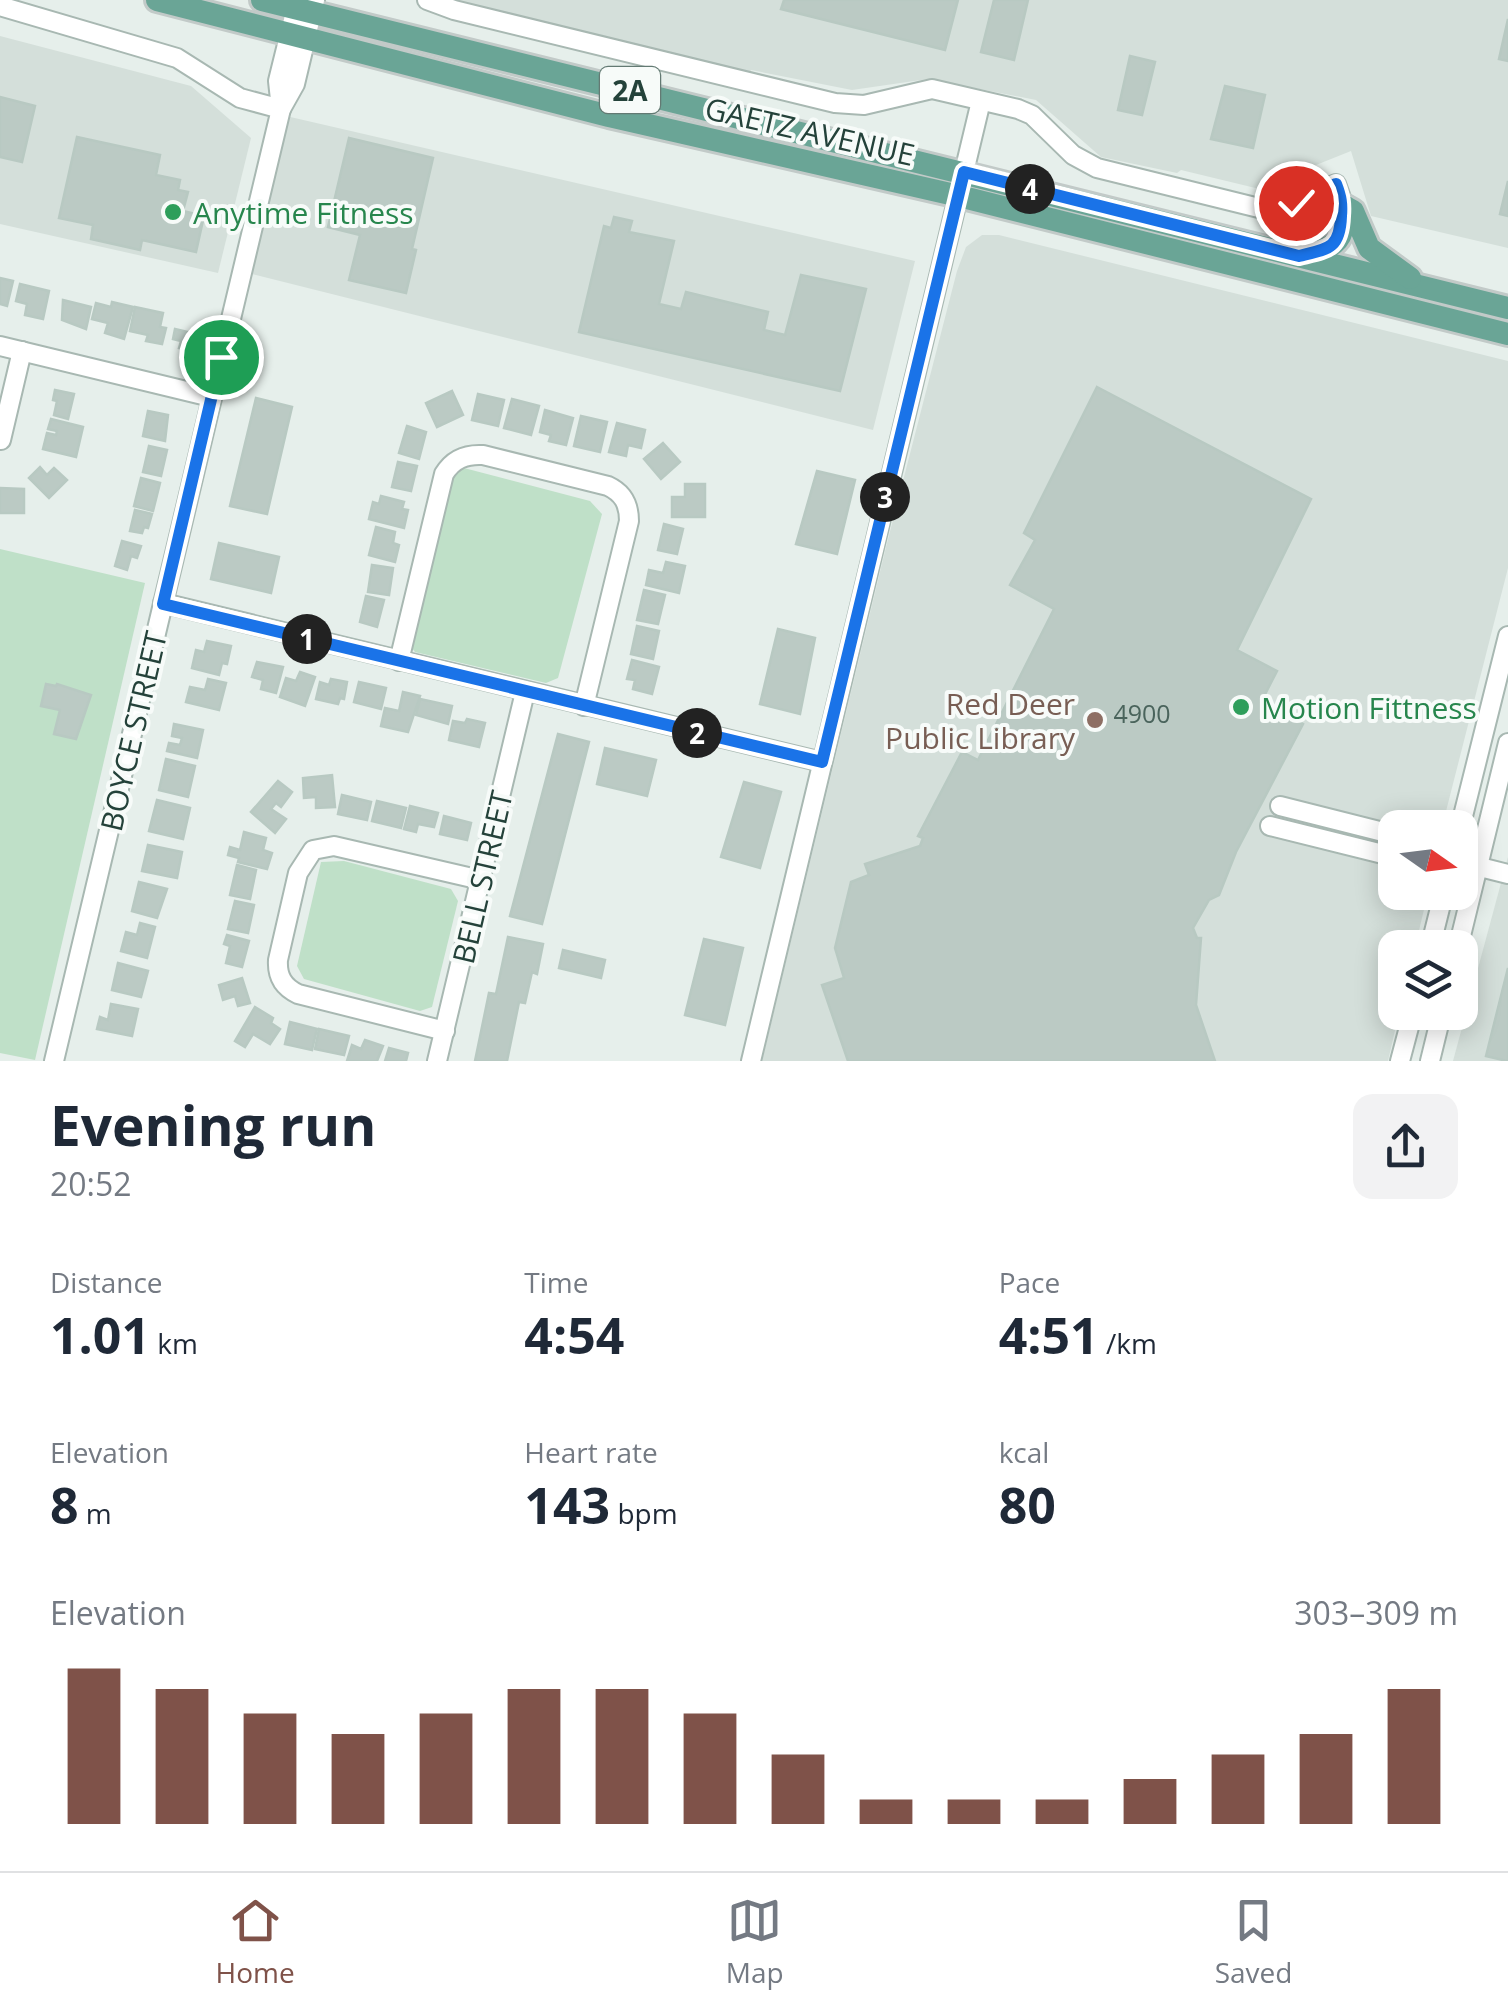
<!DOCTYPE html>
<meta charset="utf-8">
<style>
:root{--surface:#fff;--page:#f2f2f3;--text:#1f2937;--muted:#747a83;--line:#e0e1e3;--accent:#7f5249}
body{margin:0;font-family:"Open Sans",sans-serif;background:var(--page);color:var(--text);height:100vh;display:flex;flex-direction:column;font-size:38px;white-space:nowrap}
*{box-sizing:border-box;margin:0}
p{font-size:32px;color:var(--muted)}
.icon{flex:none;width:55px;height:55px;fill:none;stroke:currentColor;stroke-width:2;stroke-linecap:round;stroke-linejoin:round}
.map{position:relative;height:1061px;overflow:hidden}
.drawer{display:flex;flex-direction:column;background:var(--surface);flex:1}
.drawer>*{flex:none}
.needle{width:65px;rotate:104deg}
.fabs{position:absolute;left:1378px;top:810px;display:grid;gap:20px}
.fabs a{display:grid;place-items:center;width:100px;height:100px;border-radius:20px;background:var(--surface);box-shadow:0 5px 25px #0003;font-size:50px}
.pin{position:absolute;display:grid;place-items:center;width:85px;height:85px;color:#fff;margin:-42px;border:5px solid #fff;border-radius:50%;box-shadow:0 2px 10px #0007}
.km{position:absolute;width:50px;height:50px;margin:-25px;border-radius:50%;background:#222;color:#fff;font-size:28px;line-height:50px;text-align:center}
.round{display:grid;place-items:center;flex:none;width:105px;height:105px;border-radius:20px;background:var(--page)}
.headline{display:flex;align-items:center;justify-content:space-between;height:170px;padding:0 50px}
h1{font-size:55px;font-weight:700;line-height:75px}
.metrics{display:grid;grid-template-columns:repeat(3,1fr);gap:15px;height:170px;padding:10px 50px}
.metrics div{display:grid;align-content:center}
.metrics b{font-size:50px;font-weight:700}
.metrics small{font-size:28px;font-weight:400}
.metrics p{font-size:28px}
.chart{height:280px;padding:20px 50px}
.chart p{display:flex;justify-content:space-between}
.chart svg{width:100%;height:180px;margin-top:10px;stroke:var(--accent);stroke-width:6}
.dock{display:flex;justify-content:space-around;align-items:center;height:140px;border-top:2px solid var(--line);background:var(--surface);font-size:28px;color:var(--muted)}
.dock a{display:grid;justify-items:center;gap:5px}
.dock .selected{color:var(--accent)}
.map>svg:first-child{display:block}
</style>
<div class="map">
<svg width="1508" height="1061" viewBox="0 0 1508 1061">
<rect width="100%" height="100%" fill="#e6efeb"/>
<g fill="#d4dfda">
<path d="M427,0H1508V248L1371,216L1351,151L1311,167L1280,194L1181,170L1177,173L1101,157L1036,100L1026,98L928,79L852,90L751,70L747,82Z"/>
<path d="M0,36L191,86L251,138L218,273L0,224Z"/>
<path d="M286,116L915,261L873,430L252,274Z"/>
<path d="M982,235H999L1508,361V568L1442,827L1395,828V892L1428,893L1415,947L1395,948V1012L1399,1013L1388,1061H762L886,547L957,271L966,247Z"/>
<path d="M1508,857V1061H1453Z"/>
</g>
<g fill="#bfe0c8">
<path d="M464,468L590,501L602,514L558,678L546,683L415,652L405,639L443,477Z"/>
<path d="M0,549L145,583L35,1060L0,1053Z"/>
<path d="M344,861L451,889L458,901L432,1007L420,1011L304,979L297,966L321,862Z"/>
</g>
<g fill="#bbcac4" stroke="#b8c9c2" stroke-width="2.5">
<path d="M784,0H958L945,50L781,9Z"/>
<path d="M994,0H1028L1014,60L981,52Z"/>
<path d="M1508,19V61L1499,59Z"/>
<path d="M1130,56L1155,62L1142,115L1118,110Z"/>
<path d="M1225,86L1265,95L1253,148L1211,139Z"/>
<path d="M0,97L35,106L22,162L0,157Z"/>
<path d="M77,137L160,155L156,175L180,180L178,190L188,192L183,211L204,216L196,252L142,240L140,250L91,239L93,225L59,218Z"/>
<path d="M349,138L433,158L412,249L416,250L406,293L349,280L360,235L328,227Z"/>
<path d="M1508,181V216L1500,214Z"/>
<path d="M614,217L632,221L629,232L674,241L659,304L681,309L686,292L768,312L764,330L785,335L801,275L866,289L840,391L579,332L604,226L611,228Z"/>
<path d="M0,278L13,281L7,306L0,304Z"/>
<path d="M20,284L49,291L43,319L25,315L27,304L16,301Z"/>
<path d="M63,300L91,307L86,329L62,320Z"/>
<path d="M112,302L133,307L124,339L105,333L108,323L92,319L96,303L111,307Z"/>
<path d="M135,307L163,313L160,327L166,328L162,344L146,341L148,335L130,331Z"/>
<path d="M175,329L204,336L199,353L179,348L181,341L173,339Z"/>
<path d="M1097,387L1311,499L1237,650L1277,671L1261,702L1303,724L1236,852L1219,895L1209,900L1193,928L1197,938H1201L1196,1005L1215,1061H848L822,985L844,978L835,948L851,882L869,875L865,864L920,846L923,838L918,836L962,752L978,760L1054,609L1010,585L1035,540L1024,533Z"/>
<path d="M55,390L74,394L68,419L54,415L57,401L53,400Z"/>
<path d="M452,391L463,415L437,427L426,403Z"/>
<path d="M478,394L504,400L498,426L472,420Z"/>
<path d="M256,398L292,407L267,514L230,506Z"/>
<path d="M512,399L539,406L531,435L504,428Z"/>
<path d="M545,410L573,418L566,445L549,441L551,435L540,432Z"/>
<path d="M148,411L168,415L165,441L143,436Z"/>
<path d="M581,416L607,422L600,452L574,446Z"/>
<path d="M51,419L83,427L76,457L43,449L47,433L56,435L57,431L48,429Z"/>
<path d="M617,423L645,430L641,448L628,445L626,456L609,452Z"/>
<path d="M407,426L426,432L419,459L399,453Z"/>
<path d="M663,443L680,462L661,479L644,459Z"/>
<path d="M149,446L167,450L161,476L143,472Z"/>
<path d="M398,462L417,466L411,491L392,487Z"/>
<path d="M40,467L47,475L54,468L67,480L49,498L29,478Z"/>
<path d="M817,471L855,480L837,554L796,544Z"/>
<path d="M141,478L160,483L153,511L134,506Z"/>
<path d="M685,484H705V517H672V497H685Z"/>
<path d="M0,488L24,489V513H0Z"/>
<path d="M381,496L404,502L402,509L408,510L404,528L369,519L373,502L379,504Z"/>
<path d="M135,510L152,514L148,528L144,527L142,533L130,531Z"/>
<path d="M664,524L683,529L677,554L658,550Z"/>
<path d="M376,527L395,532L393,543L399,545L395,562L369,555Z"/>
<path d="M122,541L141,546L137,558L131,556L127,570L115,566Z"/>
<path d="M219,543L279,557L271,593L211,579Z"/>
<path d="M666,562L685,566L679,593L646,585L649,570L663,573Z"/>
<path d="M372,565L393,568L389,595L368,592Z"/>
<path d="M644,590L665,595L658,624L637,620Z"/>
<path d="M366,596L384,600L377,627L360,622Z"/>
<path d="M637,626L659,631L653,659L631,654Z"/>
<path d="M778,629L815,638L800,714L760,704Z"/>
<path d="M207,641L231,646L227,664L222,663L219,675L192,668L196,650L204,652Z"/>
<path d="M632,660L659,667L652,694L633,689L635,680L627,679Z"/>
<path d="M257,662L283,667L276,693L261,689L263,680L252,677Z"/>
<path d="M300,672L315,677L305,706L280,697L286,678L296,681Z"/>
<path d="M208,679L226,683L219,710L186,702L190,687L205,690Z"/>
<path d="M331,679L347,682L344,699L340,698L338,704L316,699L320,682L329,685Z"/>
<path d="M359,682L386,688L381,709L354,702Z"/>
<path d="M46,684L56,686L57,684L91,695L76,739L54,734L60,710L41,706Z"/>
<path d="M403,692L420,696L408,732L381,726L385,708L399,711Z"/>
<path d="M420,699L452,706L448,724L416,715Z"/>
<path d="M467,719L485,723L479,747L449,740L453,721L465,723Z"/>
<path d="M174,724L203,730L197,758L167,751L169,743L180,745L182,738L172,736Z"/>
<path d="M558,734L589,742L542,924L510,916Z"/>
<path d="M605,748L656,760L647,796L597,784Z"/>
<path d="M166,759L195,766L188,797L159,790Z"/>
<path d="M332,775L335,807L316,808V797L304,798L303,778Z"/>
<path d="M278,781L292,792L281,807L276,803L271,809L286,819L275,833L251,812Z"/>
<path d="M744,782L781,792L760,868L721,857Z"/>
<path d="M342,795L371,802L367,820L338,814Z"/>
<path d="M157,800L190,808L183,839L149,831Z"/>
<path d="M377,801L406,808L401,828L372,821Z"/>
<path d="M410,806L438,813L434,827L418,824L416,832L404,829Z"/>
<path d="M444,816L471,823L467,840L440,834Z"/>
<path d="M244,832L266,838L263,850L272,853L267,869L238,862L239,858L228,855L230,847L240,850Z"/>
<path d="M148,845L182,852L177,878L142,871Z"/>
<path d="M237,865L256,870L250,899L230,895Z"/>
<path d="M139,882L167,889L157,918L132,911Z"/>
<path d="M235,901L254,905L248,933L228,929Z"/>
<path d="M140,923L155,927L147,958L121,951L126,932L137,935Z"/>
<path d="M227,935L249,941L242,967L226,963L230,946L224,944Z"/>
<path d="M508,937L543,944L537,974L532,972L525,1003L519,1002L507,1061H475L489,993L496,994Z"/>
<path d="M704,939L743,948L725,1025L685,1015Z"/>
<path d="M563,950L605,960L601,978L559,968Z"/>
<path d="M118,963L148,971L141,997L112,990Z"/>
<path d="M1508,968V1061H1507L1486,1056Z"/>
<path d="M242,978L250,1003L238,1006L235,996L223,1000L219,985Z"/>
<path d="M111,1004L138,1009L132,1036L97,1029L100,1017L108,1020Z"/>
<path d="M255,1007L273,1018L271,1023L280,1029L270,1044L253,1034L245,1047L235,1041Z"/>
<path d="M290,1022L317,1029L312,1050L285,1044Z"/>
<path d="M319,1029L349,1036L344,1055L315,1049Z"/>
<path d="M365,1040L383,1046L377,1061H347L352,1045L361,1049Z"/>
<path d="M389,1048L408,1053L406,1061H385Z"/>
</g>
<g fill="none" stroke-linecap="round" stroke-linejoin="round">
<g stroke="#a8b8b2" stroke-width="22">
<g id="minor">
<path d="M427,0L454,10L835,103L864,105L932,89L1018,109L1032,115L1073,155L1097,168L1263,209L1284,208L1336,184L1344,206"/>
<path d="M0,6L177,58L240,98L281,109"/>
<path d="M281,109L278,81L298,0"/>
<path d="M0,346L211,397"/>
<path d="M1,440L22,351"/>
<path d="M163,603L822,762"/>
<path d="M399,661L444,474C453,459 466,454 483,455L608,486C623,493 629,504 629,521L584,706"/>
<path d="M1280,806L1395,835"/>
<path d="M1270,826L1395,857"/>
<path d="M1460,828L1508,636"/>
<path d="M1460,862L1508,874"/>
<path d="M1430,948L1444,892"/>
<path d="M1458,948L1508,743"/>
<path d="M445,1031L298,994C283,987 277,976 278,960L298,873L313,850L334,846L481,880"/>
<path d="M54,1061L281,109L295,84L315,0"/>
<path d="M437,1061L525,692"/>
<path d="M751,1061L981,101"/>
<path d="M1400,1061L1413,1012"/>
<path d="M1430,1061L1442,1012"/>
</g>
</g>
<g stroke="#c2cac8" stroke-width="28">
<g id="major">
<path d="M157,0L609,116L959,196L1508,334"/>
<path d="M262,0L1508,308"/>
<path d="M1344,206L1353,211L1369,248L1410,278"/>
<path d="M1301,256C1316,252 1337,249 1342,231C1344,222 1341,215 1344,206"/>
</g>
</g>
<use href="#minor" stroke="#fff" stroke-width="18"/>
<use href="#major" stroke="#6aa596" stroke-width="22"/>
</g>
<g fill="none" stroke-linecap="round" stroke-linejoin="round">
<g stroke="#fff" stroke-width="20">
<path id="route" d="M221,357L163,604L822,762L964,172L1299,256C1328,249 1340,249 1341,216C1342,204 1341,197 1336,184L1296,203"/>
</g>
<use href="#route" stroke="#1a73e8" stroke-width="12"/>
</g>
<g fill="#2e9e5b" stroke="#f7fbf9" stroke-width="4">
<circle cx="173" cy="212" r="10"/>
<circle cx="1241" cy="707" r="10"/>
</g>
<circle fill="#8d6e63" stroke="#f7fbf9" stroke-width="4" cx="1095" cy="720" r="10"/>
<g text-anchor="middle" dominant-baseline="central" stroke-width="8" stroke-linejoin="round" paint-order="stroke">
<g font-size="25" fill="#4a645c">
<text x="1142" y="713">4900</text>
</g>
<rect fill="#f7fbf9" stroke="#637a73" stroke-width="2.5" x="600" y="67" width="60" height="46" rx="8"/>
<g font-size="28" font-weight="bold" fill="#24423a">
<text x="630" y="90">2A</text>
</g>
<g font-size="30" fill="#24423a" stroke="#f7fbf9">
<text transform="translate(810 131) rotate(13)">GAETZ AVENUE</text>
<text transform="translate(133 731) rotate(-77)">BOYCE STREET</text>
<text transform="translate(482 877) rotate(-77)">BELL STREET</text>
</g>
<g font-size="30" fill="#27864d" stroke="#f7fbf9" text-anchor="start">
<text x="193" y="212">Anytime Fitness</text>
<text x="1261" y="707">Motion Fittness</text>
</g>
<g font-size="30" fill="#785e54" stroke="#f7fbf9" text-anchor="end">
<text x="1075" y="703">Red Deer<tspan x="1075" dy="34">Public Library</tspan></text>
</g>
</g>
</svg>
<div class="fabs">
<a><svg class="needle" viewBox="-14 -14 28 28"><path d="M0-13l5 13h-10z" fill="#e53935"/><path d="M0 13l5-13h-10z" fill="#747a83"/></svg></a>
<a><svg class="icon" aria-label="layers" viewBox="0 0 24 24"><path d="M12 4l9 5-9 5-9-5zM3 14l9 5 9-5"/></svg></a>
</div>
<div class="pin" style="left:221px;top:357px;background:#1e9e55"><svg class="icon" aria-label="arrive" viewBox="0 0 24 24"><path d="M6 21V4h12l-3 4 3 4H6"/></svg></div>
<div class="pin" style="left:1296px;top:203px;background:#d93025"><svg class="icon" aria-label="check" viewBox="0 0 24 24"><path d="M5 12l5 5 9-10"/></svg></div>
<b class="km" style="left:307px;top:639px">1</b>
<b class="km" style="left:697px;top:733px">2</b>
<b class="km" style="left:885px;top:497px">3</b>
<b class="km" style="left:1030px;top:189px">4</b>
</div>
<section class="drawer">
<div class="headline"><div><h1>Evening run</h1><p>20:52</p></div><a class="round"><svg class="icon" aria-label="share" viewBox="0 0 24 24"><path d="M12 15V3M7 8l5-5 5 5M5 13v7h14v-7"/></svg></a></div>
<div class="metrics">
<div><p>Distance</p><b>1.01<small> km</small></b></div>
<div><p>Time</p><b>4:54</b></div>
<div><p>Pace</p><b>4:51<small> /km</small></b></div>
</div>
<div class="metrics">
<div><p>Elevation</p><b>8<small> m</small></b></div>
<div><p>Heart rate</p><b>143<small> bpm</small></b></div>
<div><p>kcal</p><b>80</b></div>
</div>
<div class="chart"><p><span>Elevation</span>303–309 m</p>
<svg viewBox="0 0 160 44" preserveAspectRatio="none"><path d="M5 44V6M15 44V11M25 44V17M35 44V22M45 44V17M55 44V11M65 44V11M75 44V17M85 44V27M95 44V38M105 44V38M115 44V38M125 44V33M135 44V27M145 44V22M155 44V11"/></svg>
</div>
</section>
<nav class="dock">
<a class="selected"><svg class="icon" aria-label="home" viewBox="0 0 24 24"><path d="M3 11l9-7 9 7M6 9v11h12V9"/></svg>Home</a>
<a><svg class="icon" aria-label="map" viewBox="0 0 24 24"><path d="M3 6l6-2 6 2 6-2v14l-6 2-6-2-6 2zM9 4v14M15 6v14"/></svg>Map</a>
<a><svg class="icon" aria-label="saved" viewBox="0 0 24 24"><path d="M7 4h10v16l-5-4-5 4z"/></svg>Saved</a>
</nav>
